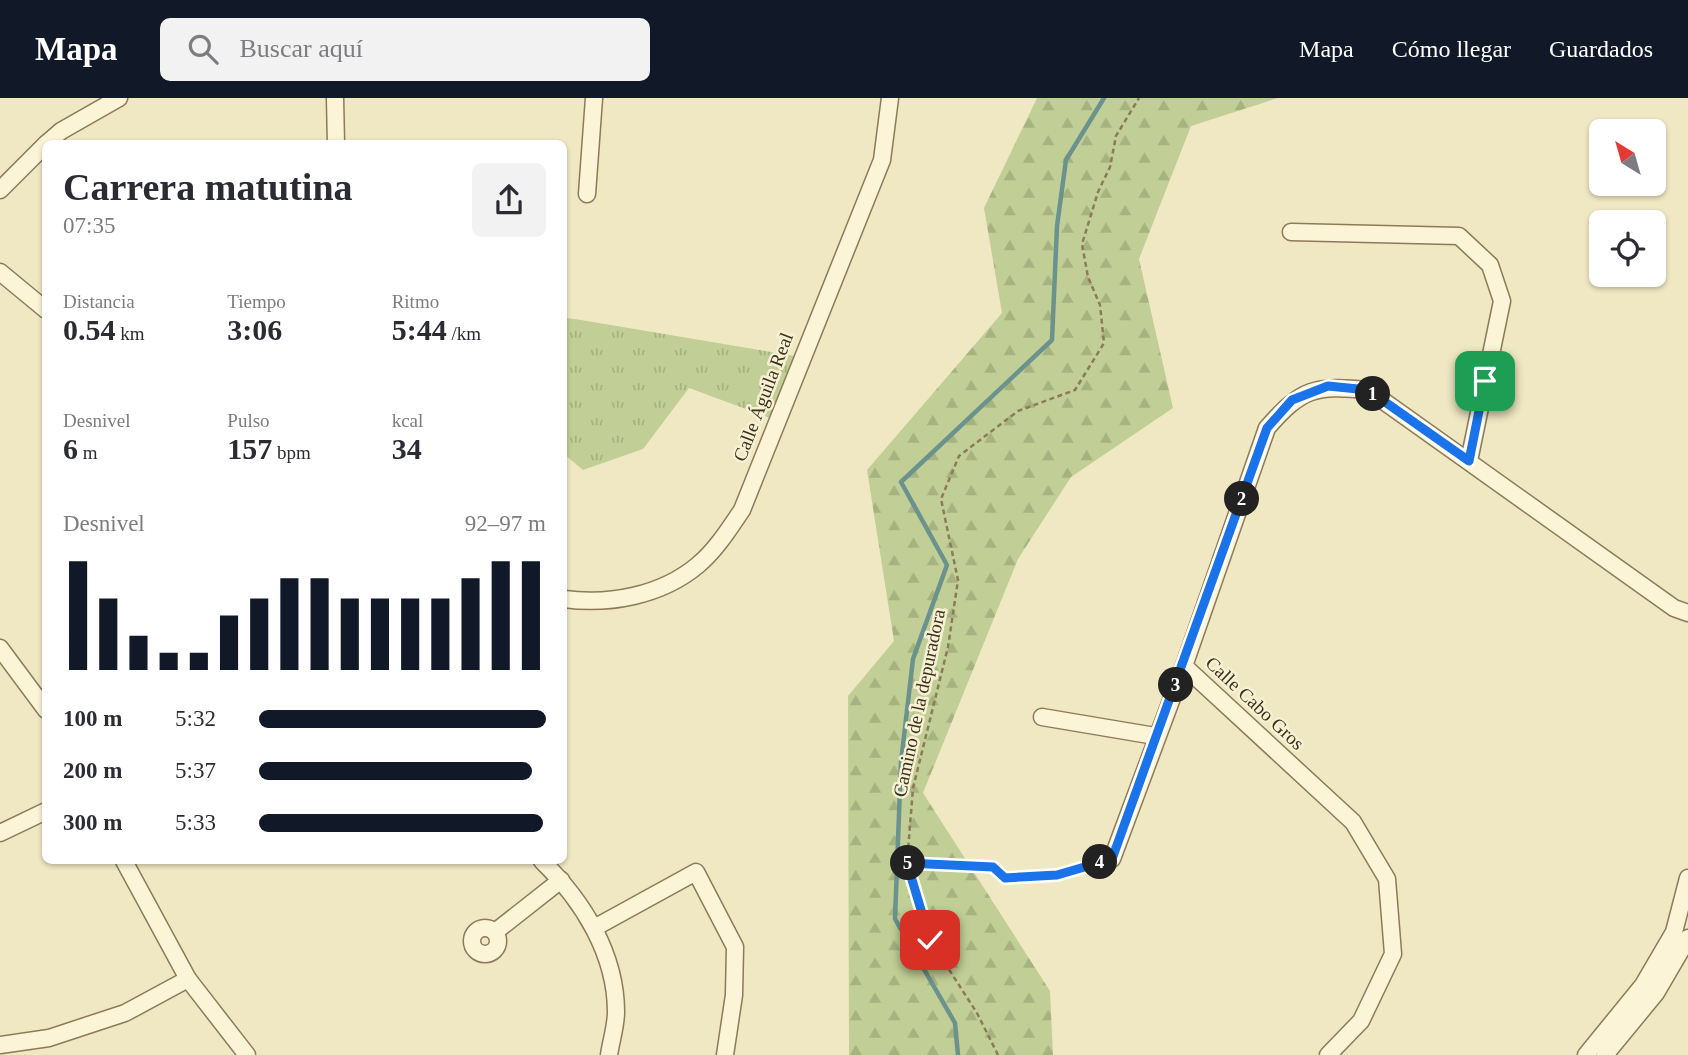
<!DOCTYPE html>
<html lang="es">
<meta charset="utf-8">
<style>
:root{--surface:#fff;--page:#f2f2f3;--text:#2b2b33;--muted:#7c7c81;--accent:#111827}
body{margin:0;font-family:Georgia,serif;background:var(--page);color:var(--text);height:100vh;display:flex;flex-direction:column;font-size:26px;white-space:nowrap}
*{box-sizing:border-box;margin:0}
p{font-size:23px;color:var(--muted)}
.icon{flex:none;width:38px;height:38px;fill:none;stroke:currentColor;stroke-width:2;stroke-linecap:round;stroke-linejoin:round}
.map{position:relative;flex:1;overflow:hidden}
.panel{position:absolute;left:42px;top:42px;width:525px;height:724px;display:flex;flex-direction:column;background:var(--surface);border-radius:10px;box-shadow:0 2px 5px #0004}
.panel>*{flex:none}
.needle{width:46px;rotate:323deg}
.buttons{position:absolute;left:1589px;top:21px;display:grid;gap:14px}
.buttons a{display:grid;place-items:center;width:77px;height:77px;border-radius:10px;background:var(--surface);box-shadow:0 2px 5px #0004;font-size:35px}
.pin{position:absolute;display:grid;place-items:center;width:60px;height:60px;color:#fff;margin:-30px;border-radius:14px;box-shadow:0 4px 10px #0006}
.km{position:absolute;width:35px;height:35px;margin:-18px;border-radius:50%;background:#222;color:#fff;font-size:19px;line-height:35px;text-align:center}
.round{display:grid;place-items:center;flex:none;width:74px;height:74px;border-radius:10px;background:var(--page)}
.summary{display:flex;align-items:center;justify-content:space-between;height:119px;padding:0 21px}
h1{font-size:38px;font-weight:800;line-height:52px}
.stats{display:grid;grid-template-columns:repeat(3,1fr);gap:10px;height:119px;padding:7px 21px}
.stats div{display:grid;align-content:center}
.stats b{font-size:30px;font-weight:800}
.stats small{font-size:19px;font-weight:400}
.stats p{font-size:19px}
.chart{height:196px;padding:14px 21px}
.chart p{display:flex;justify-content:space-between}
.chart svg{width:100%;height:126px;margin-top:7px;stroke:var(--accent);stroke-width:6}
ul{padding:0 21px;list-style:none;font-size:23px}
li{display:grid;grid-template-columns:112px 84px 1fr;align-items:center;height:52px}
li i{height:18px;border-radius:9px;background:var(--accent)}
header{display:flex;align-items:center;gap:42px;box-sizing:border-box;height:98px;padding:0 35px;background:var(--accent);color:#fff}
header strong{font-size:33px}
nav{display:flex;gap:38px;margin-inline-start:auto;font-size:24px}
.search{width:490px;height:63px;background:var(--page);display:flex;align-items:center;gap:18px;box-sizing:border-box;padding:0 24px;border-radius:10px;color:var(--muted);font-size:26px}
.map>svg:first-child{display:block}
</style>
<header>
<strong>Mapa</strong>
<div class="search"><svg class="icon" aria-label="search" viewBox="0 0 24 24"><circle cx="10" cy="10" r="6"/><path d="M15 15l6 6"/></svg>Buscar aquí</div>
<nav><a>Mapa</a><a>Cómo llegar</a><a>Guardados</a></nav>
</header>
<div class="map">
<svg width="1688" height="957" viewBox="0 0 1688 957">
<defs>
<pattern id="grass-tufts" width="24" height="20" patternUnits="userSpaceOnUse" patternTransform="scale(1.75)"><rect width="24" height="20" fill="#c1cf96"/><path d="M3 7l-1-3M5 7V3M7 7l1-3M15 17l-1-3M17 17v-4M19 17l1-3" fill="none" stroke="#a7b281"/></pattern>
<pattern id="forest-firs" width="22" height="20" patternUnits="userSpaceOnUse" patternTransform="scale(1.75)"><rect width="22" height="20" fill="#c1cf96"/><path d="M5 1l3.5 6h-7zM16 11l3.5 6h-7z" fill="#a7b281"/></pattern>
</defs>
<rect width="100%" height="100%" fill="#f0e8c3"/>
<path fill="url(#grass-tufts)" d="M564,220L575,221L795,258L770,320L689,290L643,351L583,372L564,356Z"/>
<path fill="url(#forest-firs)" d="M1037,0H1278L1191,28L1139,161L1173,310L1071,379L1018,461L923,695L1050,893L1053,957H849L848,598L894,543L867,372L1002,215L984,110Z"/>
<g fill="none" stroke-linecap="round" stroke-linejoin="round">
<path stroke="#6b928d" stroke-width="4.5" d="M958,957L955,925L895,821L901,664L913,561L947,467L901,384L1052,242L1057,128L1066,62L1104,0"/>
<g stroke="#8c7a59" stroke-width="19">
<g id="minor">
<path d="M335,0L336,46"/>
<path d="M46,46L61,33L119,0"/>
<path d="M0,92L46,46"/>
<path d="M587,96L594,0"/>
<path d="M1291,134L1459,138L1490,167L1502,203L1469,363"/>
<path d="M0,174L46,212"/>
<path d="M564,501C609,507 661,498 698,467C716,452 729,431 742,412L882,62L890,0"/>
<path d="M0,550L46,612"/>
<path d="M1042,619L1155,638"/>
<path d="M0,735L46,713"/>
<path d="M1112,761L1184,568"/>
<path d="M124,763L188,881L247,957"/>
<path d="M542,763C583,803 616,856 616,914C616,928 611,943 609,957"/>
<circle cx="485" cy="843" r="13"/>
<path d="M594,830L696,774L735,849L734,897L725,957"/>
<path d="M495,834L561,782"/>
<path d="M0,947L49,940L125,915L188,881"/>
<path d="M1328,957L1361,923L1393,856L1387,781L1353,724L1184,568L1267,330C1302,290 1315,287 1368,292L1674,510L1688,515"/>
<path d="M1586,957L1643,887L1674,834L1688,780"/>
<path d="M1605,957L1656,895L1688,840"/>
</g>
</g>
<g stroke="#8c7a59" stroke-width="2.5" stroke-dasharray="5 3.5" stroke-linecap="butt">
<path d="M907,765L993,770L1005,780L1057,777L1100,764"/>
<path d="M998,957L977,915L930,842L907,765L913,690L948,549L958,482L941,401L959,358L1018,313L1075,292L1104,245L1100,207L1088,179L1082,146L1098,94L1110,69L1116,38L1139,0"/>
</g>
<use href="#minor" stroke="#fbf4d7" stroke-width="16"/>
</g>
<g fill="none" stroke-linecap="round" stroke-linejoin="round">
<g stroke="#fff" stroke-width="14">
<path id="route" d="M930,842L907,765L993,769L1005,780L1057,777L1112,761L1267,330L1292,302L1328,288L1368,292L1469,363L1485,283"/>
</g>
<use href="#route" stroke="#1a73e8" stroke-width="9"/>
</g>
<g text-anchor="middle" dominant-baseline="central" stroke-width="5" stroke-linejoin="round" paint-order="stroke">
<g font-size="19" fill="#3b2f1e" stroke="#f7f1d3">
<text transform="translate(763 299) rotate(-69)">Calle Águila Real</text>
<text transform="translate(919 605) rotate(-78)">Camino de la depuradora</text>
<text transform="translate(1255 605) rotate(43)">Calle Cabo Gros</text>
</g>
</g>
</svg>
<div class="buttons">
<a><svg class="needle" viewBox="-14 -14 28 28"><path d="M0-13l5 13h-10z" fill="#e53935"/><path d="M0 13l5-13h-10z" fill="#7c7c81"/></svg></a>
<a><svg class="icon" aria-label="locate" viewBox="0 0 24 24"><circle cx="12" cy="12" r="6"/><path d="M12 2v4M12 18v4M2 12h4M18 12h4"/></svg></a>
</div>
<div class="pin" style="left:1485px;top:283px;background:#1e9e55"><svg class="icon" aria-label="arrive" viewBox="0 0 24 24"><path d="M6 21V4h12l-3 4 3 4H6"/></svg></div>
<div class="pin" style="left:930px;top:842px;background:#d93025"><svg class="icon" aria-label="check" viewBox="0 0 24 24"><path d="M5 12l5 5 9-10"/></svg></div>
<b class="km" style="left:1373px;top:296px">1</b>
<b class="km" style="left:1242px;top:401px">2</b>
<b class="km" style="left:1176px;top:587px">3</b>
<b class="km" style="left:1100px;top:764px">4</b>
<b class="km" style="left:908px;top:765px">5</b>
<section class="panel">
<div class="summary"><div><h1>Carrera matutina</h1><p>07:35</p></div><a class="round"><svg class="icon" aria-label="share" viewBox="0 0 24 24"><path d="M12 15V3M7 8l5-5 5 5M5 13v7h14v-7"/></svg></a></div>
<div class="stats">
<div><p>Distancia</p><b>0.54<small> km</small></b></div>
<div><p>Tiempo</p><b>3:06</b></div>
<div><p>Ritmo</p><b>5:44<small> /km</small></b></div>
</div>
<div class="stats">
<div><p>Desnivel</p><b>6<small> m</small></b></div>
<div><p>Pulso</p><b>157<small> bpm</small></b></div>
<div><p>kcal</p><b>34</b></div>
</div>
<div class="chart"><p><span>Desnivel</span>92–97 m</p>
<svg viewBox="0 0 160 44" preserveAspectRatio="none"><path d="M5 44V6M15 44V19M25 44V32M35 44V38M45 44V38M55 44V25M65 44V19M75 44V12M85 44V12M95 44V19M105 44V19M115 44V19M125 44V19M135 44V12M145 44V6M155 44V6"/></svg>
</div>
<ul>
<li><b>100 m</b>5:32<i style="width:100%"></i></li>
<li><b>200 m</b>5:37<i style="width:95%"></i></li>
<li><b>300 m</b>5:33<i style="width:99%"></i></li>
</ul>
</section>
</div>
